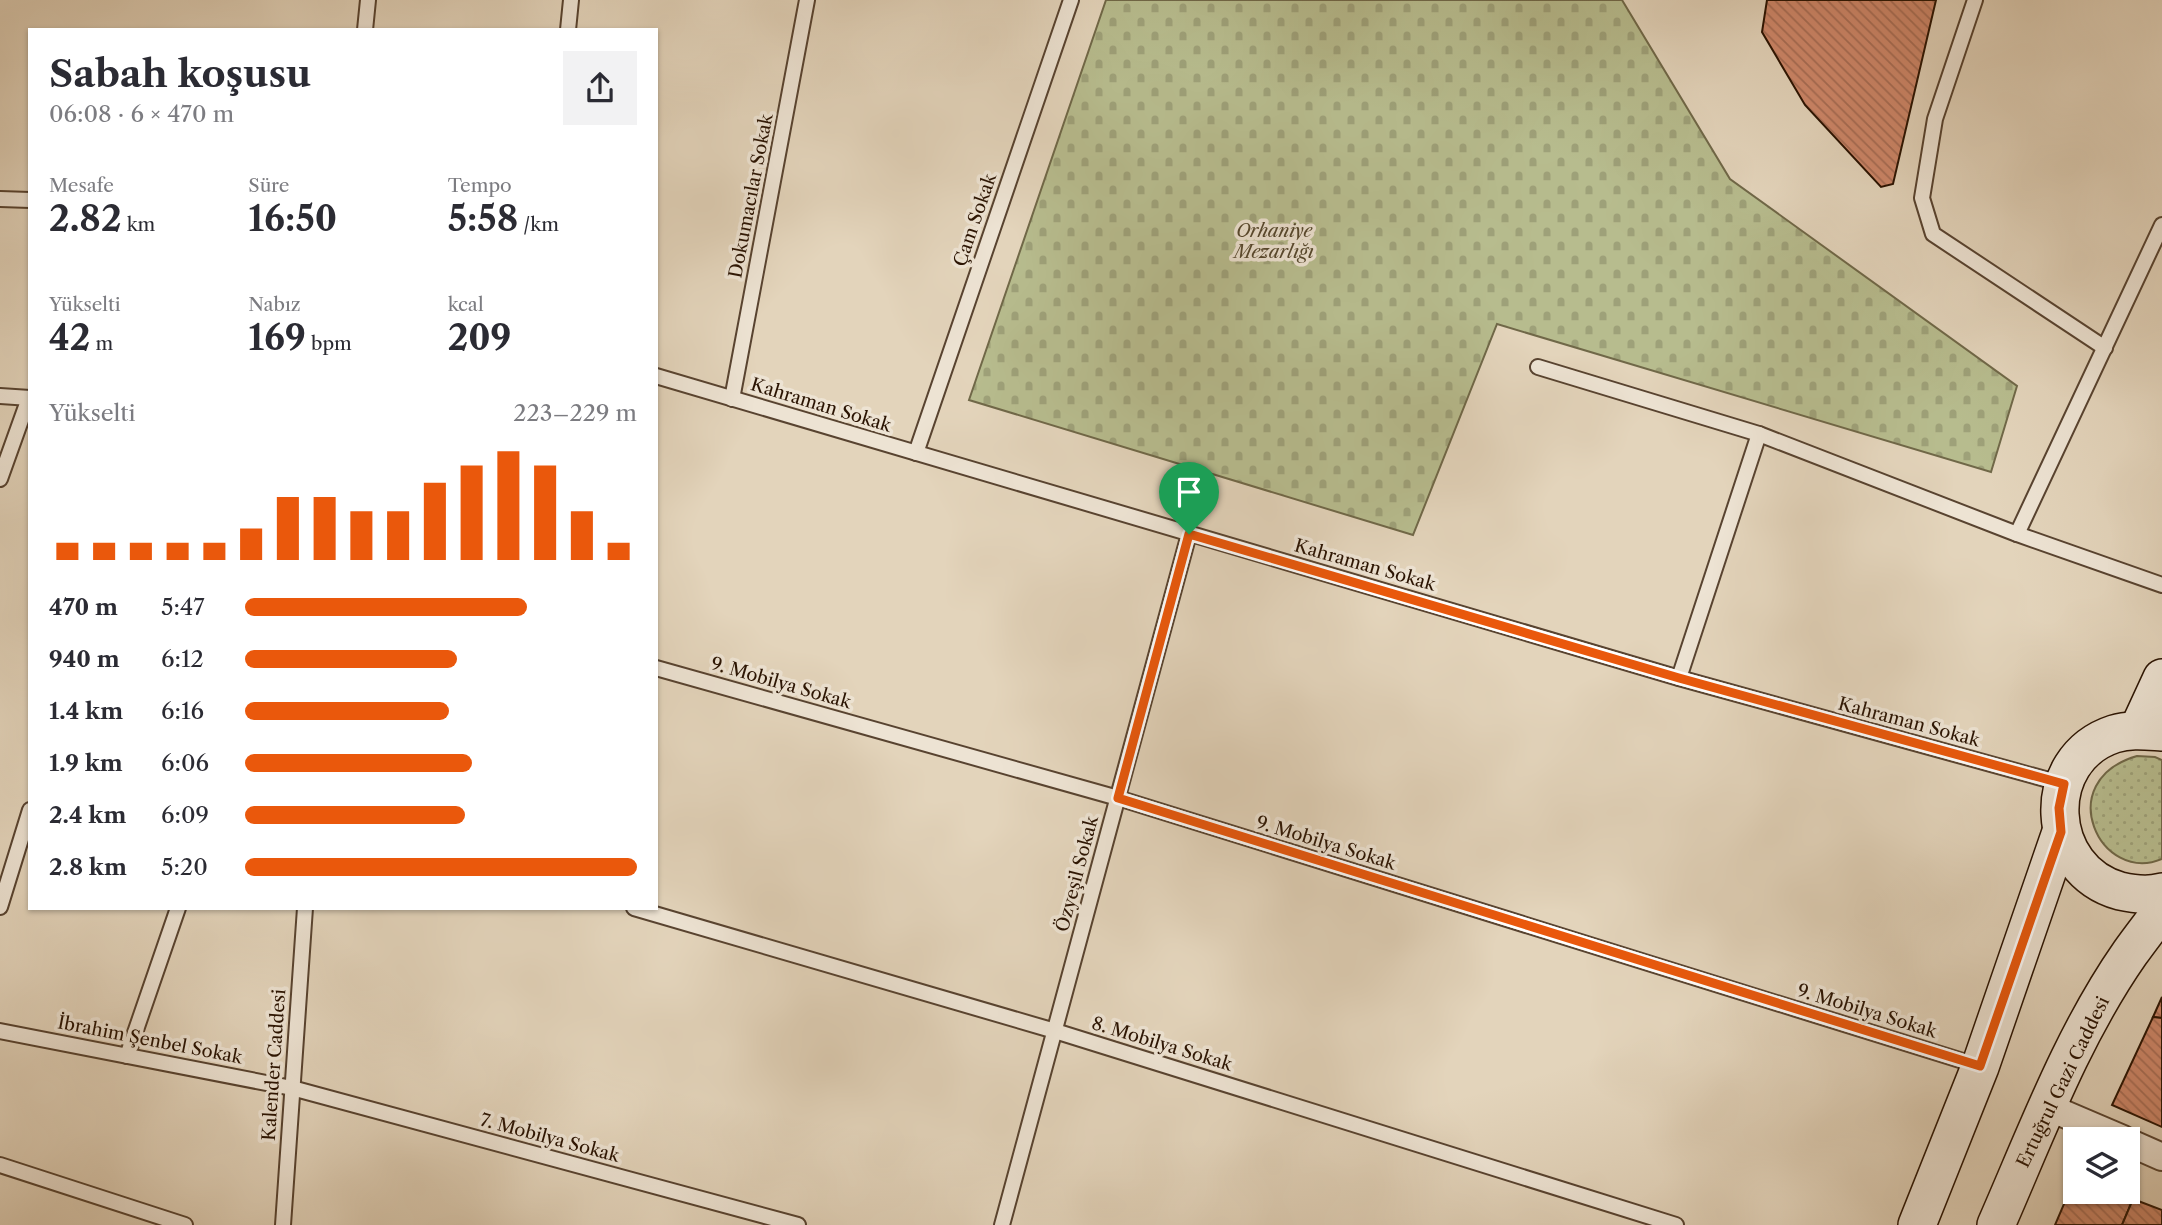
<!DOCTYPE html>
<html lang="tr">
<meta charset="utf-8">
<style>
:root{--surface:#fff;--page:#f2f2f3;--text:#2b2b33;--muted:#7c7c81;--accent:#ea580c}
body{margin:0;font-family:"Libre Caslon Text",serif;background:var(--page);color:var(--text);height:100vh;display:flex;flex-direction:column;font-size:26px;white-space:nowrap}
*{box-sizing:border-box;margin:0}
p{font-size:23px;color:var(--muted)}
.icon{flex:none;width:38px;height:38px;fill:none;stroke:currentColor;stroke-width:2;stroke-linecap:round;stroke-linejoin:round}
.map{position:relative;flex:1;overflow:hidden}
.sheet{position:absolute;left:28px;top:28px;width:630px;height:882px;display:flex;flex-direction:column;background:var(--surface);border-radius:0px;box-shadow:0 2px 5px #0004}
.sheet>*{flex:none}
.tools{position:absolute;left:2063px;top:1127px;display:grid;gap:14px}
.tools a{display:grid;place-items:center;width:77px;height:77px;border-radius:0px;background:var(--surface);box-shadow:0 2px 5px #0004;font-size:35px}
.pin{position:absolute;display:grid;place-items:center;width:60px;height:60px;color:#fff;margin:-72px -30px;border-radius:50% 50% 50% 0;rotate:-45deg;box-shadow:0 0 7px #0007}
.pin .icon{rotate:45deg}
.round{display:grid;place-items:center;flex:none;width:74px;height:74px;border-radius:0px;background:var(--page)}
.summary{display:flex;align-items:center;justify-content:space-between;height:119px;padding:0 21px}
h1{font-size:38px;font-weight:700;line-height:52px}
.stats{display:grid;grid-template-columns:repeat(3,1fr);gap:10px;height:119px;padding:7px 21px}
.stats div{display:grid;align-content:center}
.stats b{font-size:35px;font-weight:700}
.stats small{font-size:19px;font-weight:400}
.stats p{font-size:19px}
.chart{height:196px;padding:14px 21px}
.chart p{display:flex;justify-content:space-between}
.chart svg{width:100%;height:126px;margin-top:7px;stroke:var(--accent);stroke-width:6}
ul{padding:0 21px;list-style:none;font-size:23px}
li{display:grid;grid-template-columns:112px 84px 1fr;align-items:center;height:52px}
li i{height:18px;border-radius:9px;background:var(--accent)}
.map>svg:first-child{display:block}
</style>
<div class="map">
<svg width="2162" height="1225" viewBox="0 0 2162 1225">
<defs>
<pattern id="grass-dots" width="8" height="8" patternUnits="userSpaceOnUse" patternTransform="scale(1.75)"><rect width="8" height="8" fill="#b7bc8e"/><path d="M2 2h.1M6 6h.1" fill="none" stroke="#9ea179" stroke-width="1.8" stroke-linecap="round"/></pattern>
<pattern id="cemetery-stones" width="16" height="16" patternUnits="userSpaceOnUse" patternTransform="scale(1.75)"><rect width="16" height="16" fill="#b7bc8e"/><path d="M2 7V4a2 2 0 0 1 4 0v3zM10 15v-3a2 2 0 0 1 4 0v3z" fill="#9ea179"/></pattern>
<pattern id="building-back-hatch" width="6" height="6" patternUnits="userSpaceOnUse" patternTransform="scale(1.75)"><rect width="6" height="6" fill="#ce876a"/><path d="M-1 5l2 2M0 0l6 6M5-1l2 2" fill="none" stroke="#a76d55"/></pattern>
</defs>
<rect width="100%" height="100%" fill="#e3d4bb"/>
<filter id="stains"><feTurbulence type="fractalNoise" baseFrequency=".00286" numOctaves="4"/><feColorMatrix values="0 0 0 0 .2 0 0 0 0 .09 0 0 0 0 .02 0 0 0 .5 -.17"/></filter>
<radialGradient id="worn" r=".72"><stop offset=".6" stop-color="#630" stop-opacity="0"/><stop offset="1" stop-color="#630" stop-opacity=".3"/></radialGradient>
<path fill="url(#grass-dots)" stroke="#706848" stroke-width="2" d="M2137,756L2155,757L2162,760V859C2100,885 2051,781 2137,756Z"/>
<path fill="url(#cemetery-stones)" stroke="#706848" stroke-width="2" d="M1106,0H1622L1730,179L2017,386L1991,472L1497,324L1413,535L969,400Z"/>
<g fill="url(#building-back-hatch)" stroke="#2a1302" stroke-width="2">
<path d="M1767,0H1936L1893,184L1881,187L1805,105L1762,32Z"/>
<path d="M2162,997V1018L2153,1017Z"/>
<path d="M2153,1017L2162,1018V1127L2112,1105Z"/>
<path d="M2076,1176V1192H2115L2133,1199L2122,1225H2055Z"/>
<path d="M2133,1199L2162,1210V1225H2122Z"/>
</g>
<g fill="none" stroke-linecap="round" stroke-linejoin="round">
<g stroke="#584330" stroke-width="18">
<g id="service">
<path d="M1975,0L1935,119L1922,198L1933,234L2105,348"/>
<path d="M365,30L368,0"/>
<path d="M568,30L571,0"/>
<path d="M0,199L30,200"/>
<path d="M1538,367L1759,434L2017,534L2162,585"/>
<path d="M656,376L1679,678L2063,784"/>
<path d="M0,396L30,398"/>
<path d="M732,399L807,0"/>
<path d="M916,453L1071,0"/>
<path d="M0,479L29,398"/>
<path d="M2017,534L2162,225"/>
<path d="M656,668L1118,798L1979,1066"/>
<path d="M1679,678L1759,434"/>
<path d="M0,907L30,810"/>
<path d="M634,908L1055,1031L1676,1225"/>
<path d="M0,1031L292,1088L798,1225"/>
<path d="M127,1056L178,908"/>
<path d="M0,1165L185,1225"/>
<path d="M283,1225L305,908"/>
<path d="M1002,1225L1189,534"/>
</g>
</g>
<g stroke="#584330" stroke-width="30">
<g id="minor">
<path d="M2048,1107L2123,1139"/>
<path d="M2128,1142L2162,1157"/>
</g>
</g>
<g stroke="#2a1302" stroke-width="40">
<g id="secondary">
<path d="M2138,730L2162,678"/>
<path d="M2162,732C2146,731 2130,729 2114,734C2038,759 2044,870 2120,891C2133,894 2148,896 2162,892"/>
<path d="M1917,1225L1980,1067L2061,832"/>
<path d="M1996,1225C2036,1134 2072,1036 2130,953C2140,939 2151,925 2162,910"/>
</g>
</g>
<use href="#service" stroke="#ede3d3" stroke-width="14"/>
<use href="#minor" stroke="#ede3d3" stroke-width="26"/>
<use href="#secondary" stroke="#ede3d3" stroke-width="37"/>
</g>
<g fill="none" stroke-linecap="round" stroke-linejoin="round">
<g stroke="#fff" stroke-width="14">
<path id="route" d="M1189,534L1679,678L2064,784L2059,808L2061,832L1980,1066L1118,798Z"/>
</g>
<use href="#route" stroke="#ea580c" stroke-width="9"/>
</g>
<g text-anchor="middle" dominant-baseline="central" stroke-width="7" stroke-linejoin="round" paint-order="stroke">
<g font-size="18" fill="#2a1302" stroke="#ede3d3">
<text transform="translate(751 196) rotate(-79)">Dokumacılar Sokak</text>
<text transform="translate(975 220) rotate(-71)">Çam Sokak</text>
<text transform="translate(821 405) rotate(17)">Kahraman Sokak</text>
<text transform="translate(1365 565) rotate(16)">Kahraman Sokak</text>
<text transform="translate(781 683) rotate(16)">9. Mobilya Sokak</text>
<text transform="translate(1909 722) rotate(15)">Kahraman Sokak</text>
<text transform="translate(1326 843) rotate(17)">9. Mobilya Sokak</text>
<text transform="translate(1077 874) rotate(-75)">Özyeşil Sokak</text>
<text transform="translate(1867 1011) rotate(17)">9. Mobilya Sokak</text>
<text transform="translate(150 1040) rotate(11)">İbrahim Şenbel Sokak</text>
<text transform="translate(1162 1044) rotate(17)">8. Mobilya Sokak</text>
<text transform="translate(274 1065) rotate(-86)">Kalender Caddesi</text>
<text transform="translate(2063 1082) rotate(-64)">Ertuğrul Gazi Caddesi</text>
<text transform="translate(550 1138) rotate(15)">7. Mobilya Sokak</text>
</g>
<g font-size="18" font-style="italic" fill="#54462c" stroke="#ede3d3">
<text x="1274" y="231">Orhaniye<tspan x="1274" dy="21">Mezarlığı</tspan></text>
</g>
</g>
<rect width="100%" height="100%" filter="url(#stains)"/>
<rect width="100%" height="100%" fill="url(#worn)"/>
</svg>
<div class="tools">
<a><svg class="icon" aria-label="layers" viewBox="0 0 24 24"><path d="M12 4l9 5-9 5-9-5zM3 14l9 5 9-5"/></svg></a>
</div>
<div class="pin" style="left:1189px;top:534px;background:#1e9e55"><svg class="icon" aria-label="arrive" viewBox="0 0 24 24"><path d="M6 21V4h12l-3 4 3 4H6"/></svg></div>
<section class="sheet">
<div class="summary"><div><h1>Sabah koşusu</h1><p>06:08 · 6 × 470 m</p></div><a class="round"><svg class="icon" aria-label="share" viewBox="0 0 24 24"><path d="M12 15V3M7 8l5-5 5 5M5 13v7h14v-7"/></svg></a></div>
<div class="stats">
<div><p>Mesafe</p><b>2.82<small> km</small></b></div>
<div><p>Süre</p><b>16:50</b></div>
<div><p>Tempo</p><b>5:58<small> /km</small></b></div>
</div>
<div class="stats">
<div><p>Yükselti</p><b>42<small> m</small></b></div>
<div><p>Nabız</p><b>169<small> bpm</small></b></div>
<div><p>kcal</p><b>209</b></div>
</div>
<div class="chart"><p><span>Yükselti</span>223–229 m</p>
<svg viewBox="0 0 160 44" preserveAspectRatio="none"><path d="M5 44V38M15 44V38M25 44V38M35 44V38M45 44V38M55 44V33M65 44V22M75 44V22M85 44V27M95 44V27M105 44V17M115 44V11M125 44V6M135 44V11M145 44V27M155 44V38"/></svg>
</div>
<ul>
<li><b>470 m</b>5:47<i style="width:72%"></i></li>
<li><b>940 m</b>6:12<i style="width:54%"></i></li>
<li><b>1.4 km</b>6:16<i style="width:52%"></i></li>
<li><b>1.9 km</b>6:06<i style="width:58%"></i></li>
<li><b>2.4 km</b>6:09<i style="width:56%"></i></li>
<li><b>2.8 km</b>5:20<i style="width:100%"></i></li>
</ul>
</section>
</div>
